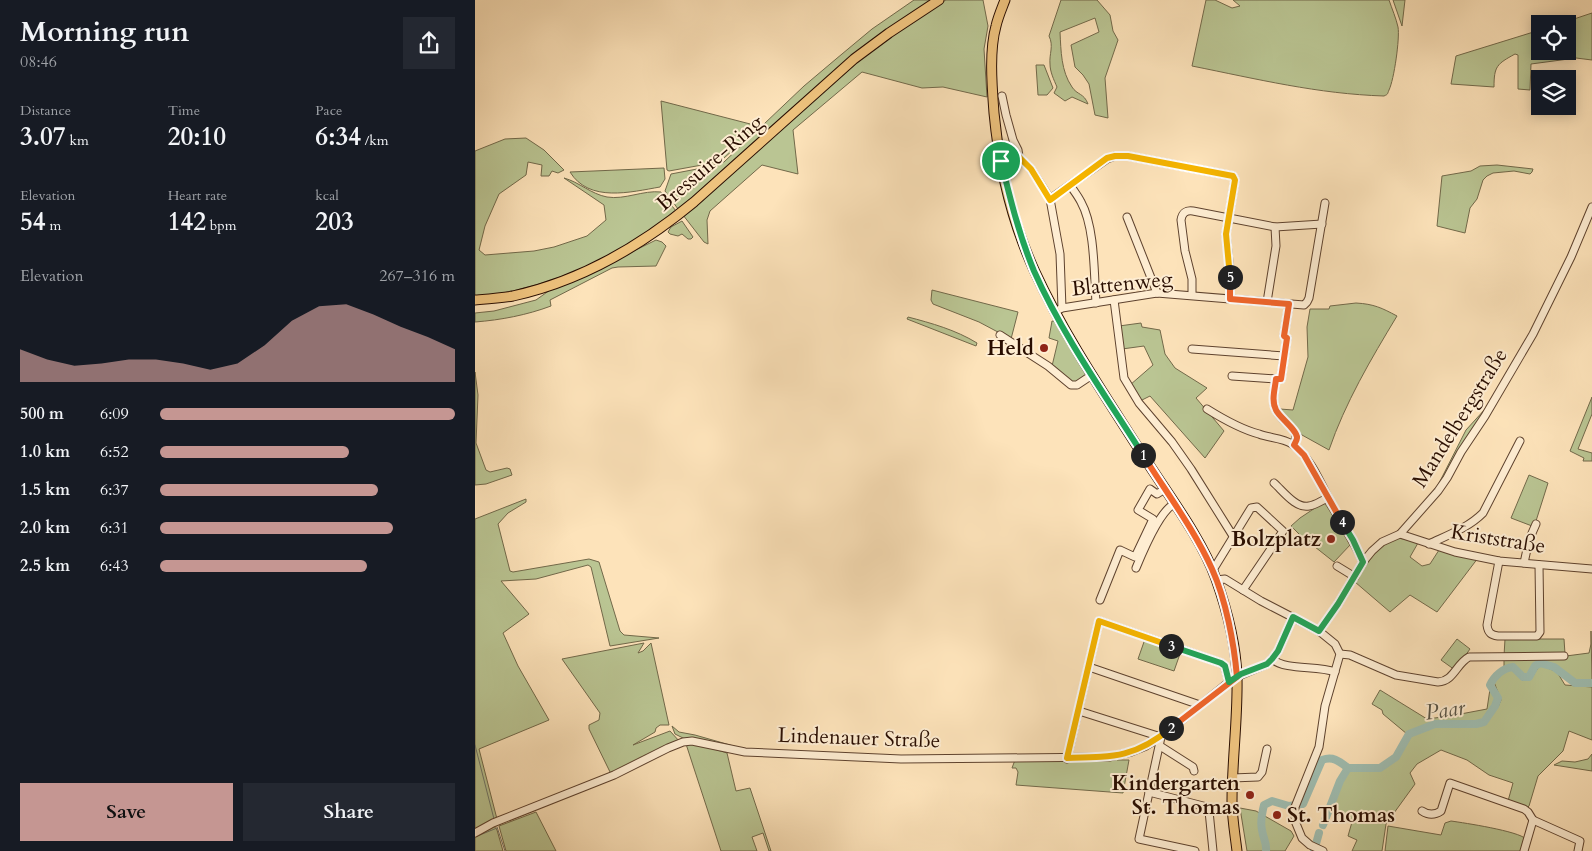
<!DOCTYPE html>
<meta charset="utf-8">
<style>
:root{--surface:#171b24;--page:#242831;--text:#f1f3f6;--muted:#9ea1a6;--accent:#c59692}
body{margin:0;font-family:Cardo,serif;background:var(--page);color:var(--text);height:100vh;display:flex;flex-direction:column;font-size:19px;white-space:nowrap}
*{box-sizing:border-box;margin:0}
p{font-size:16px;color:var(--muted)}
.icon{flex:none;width:28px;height:28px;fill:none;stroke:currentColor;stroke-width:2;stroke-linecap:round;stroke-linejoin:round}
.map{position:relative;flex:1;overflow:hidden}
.sheet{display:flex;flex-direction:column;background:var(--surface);width:475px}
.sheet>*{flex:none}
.buttons{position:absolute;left:1056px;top:15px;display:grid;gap:10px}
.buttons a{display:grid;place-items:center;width:45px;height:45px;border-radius:0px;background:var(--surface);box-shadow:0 2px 12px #0003;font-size:25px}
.pin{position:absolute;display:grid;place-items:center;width:42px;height:42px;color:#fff;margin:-21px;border:2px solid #fff;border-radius:50%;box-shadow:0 1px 5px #0007}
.km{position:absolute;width:25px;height:25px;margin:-12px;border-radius:50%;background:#222;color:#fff;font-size:14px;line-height:25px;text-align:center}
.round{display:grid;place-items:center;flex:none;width:52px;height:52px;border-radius:0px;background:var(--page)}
.summary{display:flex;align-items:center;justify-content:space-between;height:85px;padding:0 20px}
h1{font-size:28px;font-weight:700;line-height:38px}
.metrics{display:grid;grid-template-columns:repeat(3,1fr);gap:8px;height:85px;padding:5px 20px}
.metrics div{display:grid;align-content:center}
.metrics b{font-size:25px;font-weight:700}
.metrics small{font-size:14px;font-weight:400}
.metrics p{font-size:14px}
.chart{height:140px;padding:10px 20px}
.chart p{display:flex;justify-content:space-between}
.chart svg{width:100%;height:90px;margin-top:5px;fill:var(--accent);opacity:.7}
.cta{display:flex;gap:10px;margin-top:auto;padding:10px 20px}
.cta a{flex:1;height:58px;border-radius:0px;background:var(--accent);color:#111;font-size:20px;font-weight:700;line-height:58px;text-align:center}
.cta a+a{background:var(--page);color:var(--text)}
ul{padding:0 20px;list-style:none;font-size:16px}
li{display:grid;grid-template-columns:80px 60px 1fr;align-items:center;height:38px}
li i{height:12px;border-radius:6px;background:var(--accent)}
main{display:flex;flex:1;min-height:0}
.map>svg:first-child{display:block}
</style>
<main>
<section class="sheet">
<div class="summary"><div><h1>Morning run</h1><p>08:46</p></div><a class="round"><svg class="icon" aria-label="share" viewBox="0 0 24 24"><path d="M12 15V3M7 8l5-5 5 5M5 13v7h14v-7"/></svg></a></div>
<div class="metrics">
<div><p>Distance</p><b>3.07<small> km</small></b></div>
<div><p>Time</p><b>20:10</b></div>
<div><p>Pace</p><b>6:34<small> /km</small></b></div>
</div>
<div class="metrics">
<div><p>Elevation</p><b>54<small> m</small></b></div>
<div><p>Heart rate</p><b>142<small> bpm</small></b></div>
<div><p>kcal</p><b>203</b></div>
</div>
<div class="chart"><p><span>Elevation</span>267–316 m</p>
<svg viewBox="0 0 160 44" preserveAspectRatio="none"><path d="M0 44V28L10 33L20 36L30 35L40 33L50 33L60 35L70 38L80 35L90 26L100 14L110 7L120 6L130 11L140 17L150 22L160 28V44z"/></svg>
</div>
<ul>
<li><b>500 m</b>6:09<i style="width:100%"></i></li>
<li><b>1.0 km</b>6:52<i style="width:64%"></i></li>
<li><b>1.5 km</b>6:37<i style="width:74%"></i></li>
<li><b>2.0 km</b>6:31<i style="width:79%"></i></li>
<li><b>2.5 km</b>6:43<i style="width:70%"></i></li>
</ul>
<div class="cta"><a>Save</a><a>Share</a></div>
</section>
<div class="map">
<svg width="1117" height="851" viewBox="0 0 1117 851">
<rect width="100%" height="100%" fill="#fde3ba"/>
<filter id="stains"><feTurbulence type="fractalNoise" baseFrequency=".004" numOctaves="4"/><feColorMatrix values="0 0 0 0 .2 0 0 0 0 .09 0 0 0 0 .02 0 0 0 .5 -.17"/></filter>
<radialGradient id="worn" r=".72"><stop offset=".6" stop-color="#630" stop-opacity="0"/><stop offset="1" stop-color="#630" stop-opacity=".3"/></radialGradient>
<g fill="#bac593" stroke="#72694a">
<path d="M439,0H456L430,17L390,47L231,187L203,209L190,191L196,174L222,169L249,162L329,86L361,59L397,29Z"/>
<path d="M471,0H508L513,26L509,49L512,97L468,87L447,88L387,72L318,130L323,174L287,165L235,211L232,220L233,244L229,242L208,215L393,53L441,18Z"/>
<path d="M586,0H622L635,15L638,31L643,40L630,78L633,118L620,115L614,84L608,75L600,67L596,45L624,32L620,18L585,32C586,51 586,71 597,87C602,95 609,93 613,104L597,97L590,101L579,93L582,87C579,80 575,72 575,64C574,54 579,46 574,36Z"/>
<path d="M731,0H740L757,8L765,6L758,0H914C917,9 921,18 923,27C925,38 919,80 914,90C912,95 913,94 909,96C843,94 782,79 717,66Z"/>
<path d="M918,0H930L927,26Z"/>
<path d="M1117,13V60L1101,58L1056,64L1055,90L1043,89V55L1040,54C1022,64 1019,66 1019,87L976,84L981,56L1065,30V51H1092V24H1084Z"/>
<path d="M561,65H569L578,88L572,95H563Z"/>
<path d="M186,101L283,126V127L248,159L238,163L194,171L192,170Z"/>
<path d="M51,138L69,150L89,170L83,173L77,171L74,176H66L67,165L53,162L51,175L24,194L10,226L4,250L10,255L59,251L79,247L112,236L131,220L129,205L89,178C104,182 116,194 132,197C150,200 168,190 186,192L201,211C136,260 81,286 0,298V151L30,139Z"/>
<path d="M1022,165L1058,169L1057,172L1055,174L1039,171L1018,173L1012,176L1008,180L1002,199L995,208L990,233L962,226L967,176L996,171L1005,166Z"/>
<path d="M189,168L190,179L185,187C156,192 114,203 95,172Z"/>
<path d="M207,221L218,237L216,239H213L207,234L203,236L195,234L193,232L196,227Z"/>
<path d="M181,240L187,242L191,246L181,266L143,267L137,268L75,300L76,306C52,315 26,320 0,322V313L19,311L61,300L75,290L100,280Z"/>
<path d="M457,290L543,312L536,339L504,322L458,304L456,300Z"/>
<path d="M881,303C899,304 907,308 922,316C896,359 870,403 854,450L827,435L805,409L818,410L833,357L832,327L835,309H854L855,306Z"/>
<path d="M433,317C456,323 481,330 502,343L501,346L432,319Z"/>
<path d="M577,321L583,322L612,373C608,379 602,384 595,381L577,366L583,341L574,338Z"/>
<path d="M666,323L667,327L685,330L690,354L700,368L732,388L721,398L749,431L730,458L675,396L665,401L655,385L678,365L669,346L647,349L644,326Z"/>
<path d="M0,372L3,395L1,443L11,470L15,472L32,468L35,469L37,475L11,484L0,485Z"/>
<path d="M1117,397V414L1103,449L1117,453V461H1108L1109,458L1095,451Z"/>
<path d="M1011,408L971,476L961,489L991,430Z"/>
<path d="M1054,475L1073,483L1061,521L1057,526L1036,518Z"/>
<path d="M51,499V502L33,513L23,524L35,571L38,572L114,559L124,562L145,631L149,635L184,638L135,646L116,567L113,565L61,579L26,581L54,614L28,633L43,666L74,720L4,749L22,819L0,831V519Z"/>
<path d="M849,502L876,544L859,562L835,543L842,536L833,543L816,526L825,518Z"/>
<path d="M922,538L929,539L943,543L935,557L947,566L955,564L964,550L1003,558L962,612L935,595L915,612L880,582C895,562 897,549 922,538Z"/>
<path d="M1116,631L1117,681L1101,680L1093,677L1085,668L1066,662L1060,664L1053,675L1047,674C1041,666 1039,664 1029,668V658L1091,656L1114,653L1116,644Z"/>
<path d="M670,639L706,651L699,671L663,659Z"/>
<path d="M982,639L995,649L980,670L966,660Z"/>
<path d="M1030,639H1089L1090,654L1029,656Z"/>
<path d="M169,643L163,653L168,651L176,643L194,725H185L181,728L180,732L158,745L195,731L205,742L136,774L114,729V725L124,720L125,713L87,659Z"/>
<path d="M1066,665L1082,672L1090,685L1117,687V740L1094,731L1088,751L1063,776L1054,806L1052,808L1033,801L1038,783L1014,775L992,760L966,750L942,764L935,773L940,784L911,824L907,851H877L882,840L873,836L877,822L855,811L872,771L908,769L922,759L936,733L932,734L908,714L907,710L897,704L905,690L952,719L975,716L1012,709L1015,689C1021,695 1021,698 1019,707H1023L1026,700L1019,682L1025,675L1036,668L1047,680C1060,681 1058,671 1066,665Z"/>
<path d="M197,726L204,732L220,735L262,747L210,739L200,734Z"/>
<path d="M211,744H224L252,753L261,791L275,788L296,851H294L288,833L277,837L282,851H246Z"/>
<path d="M1117,754V771L1079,765L1087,761L1100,762L1113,759Z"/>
<path d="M640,758L642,760H654L648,793L541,785L543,772L541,768H537L540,760Z"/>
<path d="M765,808L781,811L816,831L819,836L810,851H772Z"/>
<path d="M61,812L81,851H31L24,826Z"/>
<path d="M976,821C990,823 1043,831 1051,839L1047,851H910L913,826L966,835L970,823Z"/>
<path d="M19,826L22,830L28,851H0V835Z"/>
</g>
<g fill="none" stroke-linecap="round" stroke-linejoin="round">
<g stroke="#70776b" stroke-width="1">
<path d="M0,745L19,819"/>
<path d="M22,827L30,851"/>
<path d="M0,837L22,828"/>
</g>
<g stroke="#9fbeb2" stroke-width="8">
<path d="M848,825L865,781L873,768H905L921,757L934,734L960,724H1001L1009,722L1020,706L1023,698L1015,685C1019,676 1028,668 1038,667L1048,677H1054L1060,666L1065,663L1079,667L1100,683H1117"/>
<path d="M791,851C792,843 788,838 787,830C785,822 787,813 789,805L797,801L814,806L828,804L847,760C858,756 864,761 873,768"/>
<path d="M839,851L844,833"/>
</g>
<g stroke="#5e422e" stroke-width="9">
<g id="minor">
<path d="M527,96L531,115L538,140L543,150L544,157L556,169L575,199L585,254L587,308"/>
<path d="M526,161L544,157"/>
<path d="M595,185C599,191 603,196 606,202C620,227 619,274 621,303"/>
<path d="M575,199L632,159L640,156H653L758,176L760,180L751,234L756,280L755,299"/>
<path d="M652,217L682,293"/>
<path d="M717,295V279L710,251L706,220C707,213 711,210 718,211L800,227L847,224"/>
<path d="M639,300L649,378L664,403L697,442L716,469L758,536"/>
<path d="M792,302L801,246L800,227"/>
<path d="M814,304L809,336L812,338L806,379H801C800,389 796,400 801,410C807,423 828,430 819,445"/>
<path d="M580,312L587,308L682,293L829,305L832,302L834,298L850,203"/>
<path d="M525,335L573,366L596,385H602L617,375"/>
<path d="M717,349L809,356"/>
<path d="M757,376L801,379"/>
<path d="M732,409C748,419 765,429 784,434C794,438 808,438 817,444C838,458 850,494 862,515C872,532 880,544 888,562"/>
<path d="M799,483C808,491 821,509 834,506C841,505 847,500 853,498"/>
<path d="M925,534L980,552L1024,561L1117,569"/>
<path d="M954,544C973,535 993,528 1008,513L1045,441"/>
<path d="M1024,561L1012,625C1013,633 1016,635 1023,636H1062L1065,632L1064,565"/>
<path d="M1049,563L1054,540L1061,524"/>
<path d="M862,566L880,577"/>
<path d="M661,568C668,551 684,512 699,504"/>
<path d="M738,570L776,508L782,507L808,531L768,590"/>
<path d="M741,580L750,579L786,601L844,631L860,644L865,654L850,706L844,747L820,807V821L827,838L835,845L848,851"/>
<path d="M625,600L645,550L660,557L678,519L663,510L675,489L682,494L690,489"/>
<path d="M844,631L863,604L888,562L897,551L907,542L925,534L963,491L972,478L986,452L1010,416L1058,334L1096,257L1117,207"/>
<path d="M865,654L875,655L921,675L963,682C979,681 981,664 994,657L1089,656"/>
<path d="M797,659L803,651L818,617"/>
<path d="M614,667L725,705"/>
<path d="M604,711L686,737L664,839L720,851"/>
<path d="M685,746L718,767L719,771"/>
<path d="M592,759L624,621L746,663L750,667L754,682"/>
<path d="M757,778L783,777L787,772L792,749"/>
<path d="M674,792L732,807L734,811L738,851"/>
<path d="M947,811C953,815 960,815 966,811L975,783L1049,809L1053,812L1058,820L1049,851"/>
<path d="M1058,820L1105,841L1103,851"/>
<path d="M0,833L18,823L139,775L193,748L208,742L217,741L270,752L426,759L634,757L656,752L671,746L686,737L754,682L766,675L792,664L797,659C812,671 841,665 860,672"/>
</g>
</g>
<g stroke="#290d00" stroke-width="11">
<g id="major">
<path d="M530,0C527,8 523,17 521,26C514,51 517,86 519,113C524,166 537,222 560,272C590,337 631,397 669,457C692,493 727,539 741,579C752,610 761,645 762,677C763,718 757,760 757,801C757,818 760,834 762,851"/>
<path d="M0,300C12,299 26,298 38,296C106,281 166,246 219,202L379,59L414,33L464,0"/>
</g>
</g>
<use href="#minor" stroke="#feedd2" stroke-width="7"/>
<use href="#major" stroke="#eec27d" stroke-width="9"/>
</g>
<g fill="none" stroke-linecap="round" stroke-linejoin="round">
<g stroke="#fff" stroke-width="10">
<path id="split-1" d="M526,161C535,198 544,235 559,271C588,336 630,395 668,455"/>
</g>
<g stroke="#fff" stroke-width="10">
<path id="split-2" d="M668,455C691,492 719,529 737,569C751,600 759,643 762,677L696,728"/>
</g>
<g stroke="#fff" stroke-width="10">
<path id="split-3" d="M696,646L624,621L592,758C637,757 660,758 696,728"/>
</g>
<g stroke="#fff" stroke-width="10">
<path id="split-4" d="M696,646L746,663L750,666L754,682L766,674L792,664L797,659L803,651L818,617L844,631L863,604L888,562L878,540L867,522"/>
</g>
<g stroke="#fff" stroke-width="10">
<path id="split-5" d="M755,277V299L814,304L809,336L812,338L806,379H801C800,389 796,400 801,410C804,417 823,431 822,438C822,440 820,443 819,445L829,455L867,522"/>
</g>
<g stroke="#fff" stroke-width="10">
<path id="split-6" d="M526,161L544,157L556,169L575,200L632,158L640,156H653L758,176L760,180L751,234L755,277"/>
</g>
<use href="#split-1" stroke="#22a559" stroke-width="6"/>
<use href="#split-2" stroke="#f0652b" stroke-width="6"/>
<use href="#split-3" stroke="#f5b400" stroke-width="6"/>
<use href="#split-4" stroke="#22a559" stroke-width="6"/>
<use href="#split-5" stroke="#f0652b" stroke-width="6"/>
<use href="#split-6" stroke="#f5b400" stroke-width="6"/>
</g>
<g fill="#8f2418" stroke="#feedd2" stroke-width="2">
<circle cx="569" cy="348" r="5"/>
<circle cx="856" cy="539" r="5"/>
<circle cx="775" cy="795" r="5"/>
<circle cx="802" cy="815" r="5"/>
</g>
<g text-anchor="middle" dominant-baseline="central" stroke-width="4" stroke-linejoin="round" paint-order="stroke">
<g font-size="21" fill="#290d00" stroke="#feedd2">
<text transform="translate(235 163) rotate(-41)">Bressuire-Ring</text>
<text transform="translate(647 284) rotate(-6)">Blattenweg</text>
<text transform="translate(985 418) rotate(-58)">Mandelbergstraße</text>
<text transform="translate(1023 539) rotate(9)">Kriststraße</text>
<text transform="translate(384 738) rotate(2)">Lindenauer Straße</text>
</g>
<g font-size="21" font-weight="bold" fill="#290d00" stroke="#feedd2" text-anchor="end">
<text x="559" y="348">Held</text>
<text x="846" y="539">Bolzplatz</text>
<text x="765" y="783">Kindergarten<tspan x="765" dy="24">St. Thomas</tspan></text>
<text x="812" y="815" text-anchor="start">St. Thomas</text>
</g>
<g font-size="22" font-style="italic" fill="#585447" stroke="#feedd2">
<text transform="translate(970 710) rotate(-8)">Paar</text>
</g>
</g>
<rect width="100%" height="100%" filter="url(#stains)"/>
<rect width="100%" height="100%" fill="url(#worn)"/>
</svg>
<div class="buttons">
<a><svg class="icon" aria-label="locate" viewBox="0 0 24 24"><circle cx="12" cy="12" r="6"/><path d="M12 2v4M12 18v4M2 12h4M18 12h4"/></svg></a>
<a><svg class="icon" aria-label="layers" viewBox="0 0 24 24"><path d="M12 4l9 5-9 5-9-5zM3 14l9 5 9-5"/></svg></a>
</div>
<div class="pin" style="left:526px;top:161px;background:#1e9e55"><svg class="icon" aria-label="arrive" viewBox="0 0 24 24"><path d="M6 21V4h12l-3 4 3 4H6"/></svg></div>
<b class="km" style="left:668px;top:455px">1</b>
<b class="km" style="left:696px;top:728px">2</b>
<b class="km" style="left:696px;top:646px">3</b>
<b class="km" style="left:867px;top:522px">4</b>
<b class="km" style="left:755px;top:277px">5</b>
</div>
</main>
